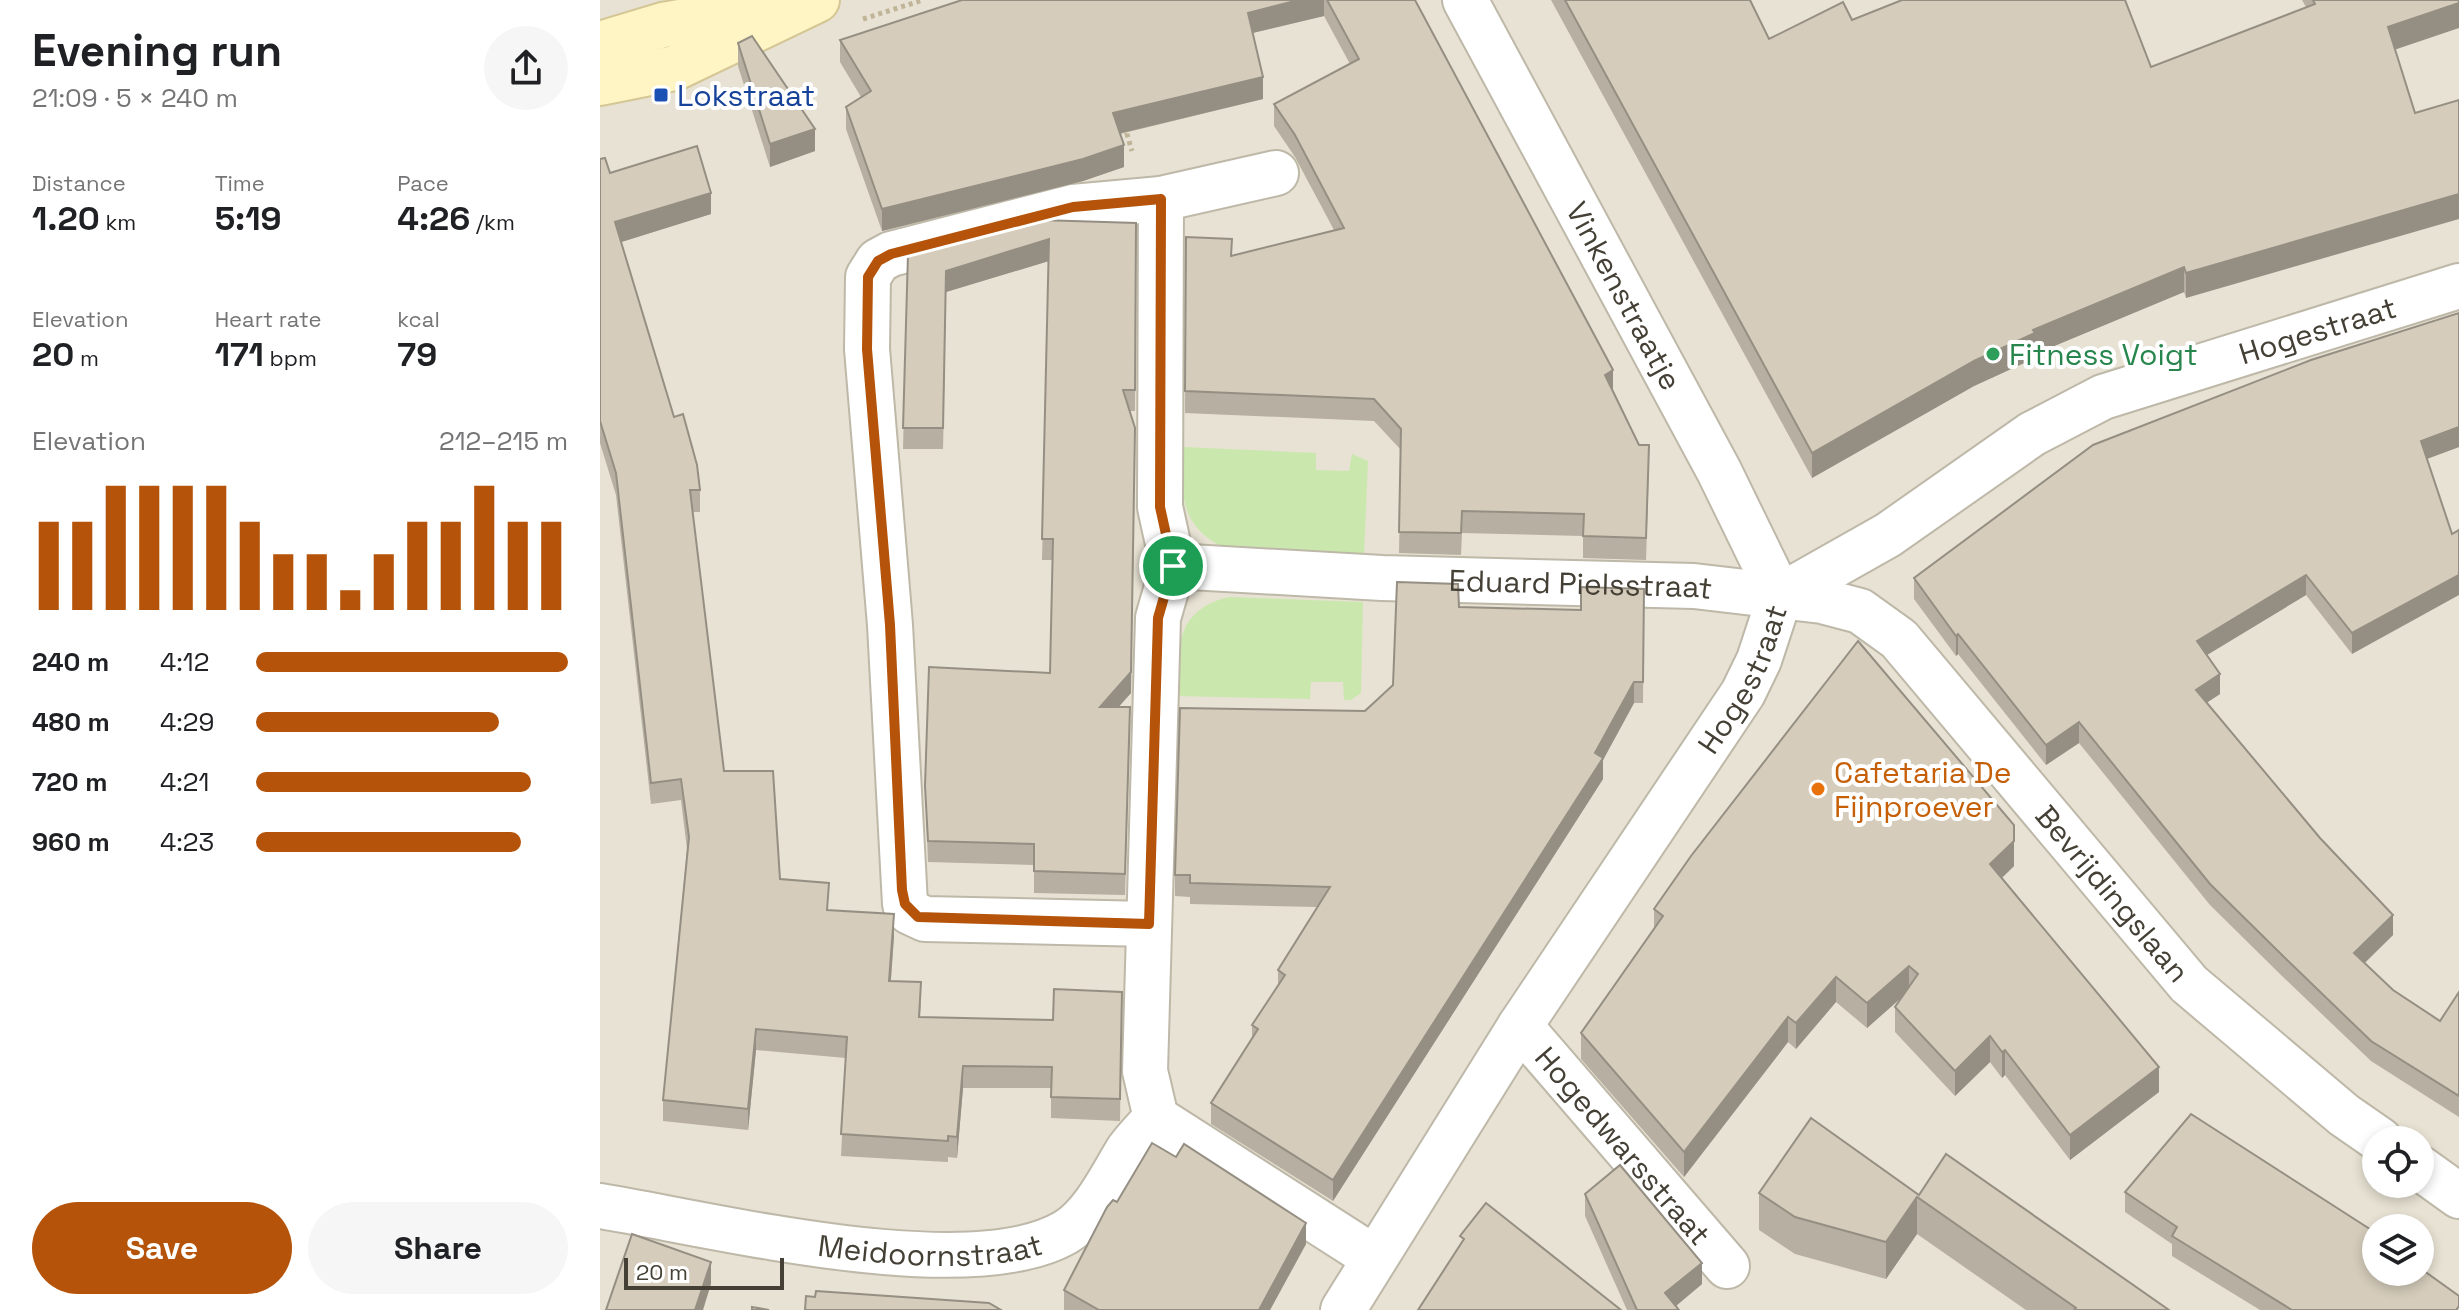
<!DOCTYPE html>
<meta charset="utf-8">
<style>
:root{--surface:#fff;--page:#f6f6f6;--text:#202124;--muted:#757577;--accent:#b45309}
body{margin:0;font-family:"Space Grotesk",sans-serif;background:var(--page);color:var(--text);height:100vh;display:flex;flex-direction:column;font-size:30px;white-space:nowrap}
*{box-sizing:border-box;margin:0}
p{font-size:26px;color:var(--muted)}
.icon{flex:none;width:44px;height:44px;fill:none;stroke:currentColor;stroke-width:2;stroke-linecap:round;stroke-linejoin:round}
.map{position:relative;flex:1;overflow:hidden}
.panel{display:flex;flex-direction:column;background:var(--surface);width:600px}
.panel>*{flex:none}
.buttons{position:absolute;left:1762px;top:1126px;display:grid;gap:16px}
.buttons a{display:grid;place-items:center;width:72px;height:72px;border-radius:50%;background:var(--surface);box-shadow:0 4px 12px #0003;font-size:40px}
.scale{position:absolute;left:24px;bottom:20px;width:160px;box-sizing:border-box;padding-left:8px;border:4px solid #454035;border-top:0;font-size:22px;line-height:28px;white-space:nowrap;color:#454035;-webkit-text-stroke:6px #fff;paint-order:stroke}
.pin{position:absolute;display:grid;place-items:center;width:68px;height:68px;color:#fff;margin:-34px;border:4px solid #fff;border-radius:50%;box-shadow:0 2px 8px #0007}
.round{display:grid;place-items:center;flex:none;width:84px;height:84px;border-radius:42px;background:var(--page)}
.head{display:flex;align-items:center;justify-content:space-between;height:136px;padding:0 32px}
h1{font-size:44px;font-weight:700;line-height:60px}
.metrics{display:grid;grid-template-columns:repeat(3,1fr);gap:12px;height:136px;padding:8px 32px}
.metrics div{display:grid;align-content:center}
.metrics b{font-size:34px;font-weight:700}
.metrics small{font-size:22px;font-weight:400}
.metrics p{font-size:22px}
.chart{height:224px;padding:16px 32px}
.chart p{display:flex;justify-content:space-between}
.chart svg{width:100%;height:144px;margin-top:8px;stroke:var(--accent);stroke-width:6}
.cta{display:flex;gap:16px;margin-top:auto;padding:16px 32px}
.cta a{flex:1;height:92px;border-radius:48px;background:var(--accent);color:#fff;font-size:32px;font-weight:700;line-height:92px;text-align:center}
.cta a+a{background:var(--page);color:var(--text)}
ul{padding:0 32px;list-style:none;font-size:26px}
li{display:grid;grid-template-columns:128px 96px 1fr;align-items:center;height:60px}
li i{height:20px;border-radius:10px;background:var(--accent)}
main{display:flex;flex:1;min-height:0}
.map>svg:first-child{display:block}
</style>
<main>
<section class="panel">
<div class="head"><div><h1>Evening run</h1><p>21:09 · 5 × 240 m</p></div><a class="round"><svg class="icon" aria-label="share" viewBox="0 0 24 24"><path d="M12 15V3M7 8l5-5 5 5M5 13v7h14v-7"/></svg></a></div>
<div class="metrics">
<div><p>Distance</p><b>1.20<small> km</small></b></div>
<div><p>Time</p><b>5:19</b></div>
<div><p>Pace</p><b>4:26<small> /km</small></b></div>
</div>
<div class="metrics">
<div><p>Elevation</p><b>20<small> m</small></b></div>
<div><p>Heart rate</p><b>171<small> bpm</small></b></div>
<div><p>kcal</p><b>79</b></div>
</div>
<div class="chart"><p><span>Elevation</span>212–215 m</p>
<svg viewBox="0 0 160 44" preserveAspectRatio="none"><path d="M5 44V17M15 44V17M25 44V6M35 44V6M45 44V6M55 44V6M65 44V17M75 44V27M85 44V27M95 44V38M105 44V27M115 44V17M125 44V17M135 44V6M145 44V17M155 44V17"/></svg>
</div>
<ul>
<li><b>240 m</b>4:12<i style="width:100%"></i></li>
<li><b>480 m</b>4:29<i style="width:78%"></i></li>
<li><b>720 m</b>4:21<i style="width:88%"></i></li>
<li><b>960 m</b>4:23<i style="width:85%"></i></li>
</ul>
<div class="cta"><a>Save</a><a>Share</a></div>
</section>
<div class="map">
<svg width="1859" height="1310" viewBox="0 0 1859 1310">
<rect width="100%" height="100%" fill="#f3f0e5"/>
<path fill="#e7e2d3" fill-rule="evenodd" d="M0,0H1859V1310H0ZM1776,1140H1820V1184H1776ZM1776,1228H1820V1272H1776Z"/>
<g fill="#cae8ad">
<path d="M584,447L716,453V470L749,471L752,454L768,461L764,554L625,548C590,532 581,507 582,471C582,462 581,453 584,447Z"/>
<path d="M629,597L763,602L761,693L751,700H744L743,682H711L710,699L577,696C578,650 574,610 629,597Z"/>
</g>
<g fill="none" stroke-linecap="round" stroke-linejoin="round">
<g stroke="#beb8a8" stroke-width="48">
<g id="minor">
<path id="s1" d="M865,0L1119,471L1180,596"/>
<path d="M561,199L560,507L573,566L558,618L545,1071L556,1118L773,1257"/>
<path id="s2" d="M573,566L782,578L1094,586L1222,601L1260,611L1299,639L1589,984L1744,1115L1780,1140"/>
<path d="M549,924L325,919L310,912L305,904L290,625L267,349L268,277L278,261L291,254L473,207L561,199L676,173"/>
<path id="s3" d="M920,1026L1127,1266"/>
<path d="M1820,1168L1859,1196"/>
<path id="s4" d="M0,1206C111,1224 369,1289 466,1232C494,1215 511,1177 528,1150C536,1139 546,1129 556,1118"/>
<path id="s5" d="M743,1310L920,1026L1143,693L1159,660L1180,596L1288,535L1432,434L1503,397L1859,286"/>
</g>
</g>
<g stroke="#d4c695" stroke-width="48">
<g id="secondary">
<path d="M0,44L63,25L176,5"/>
<path d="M0,83L75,68L217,0"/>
</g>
</g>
<g stroke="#c0b499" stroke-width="5" stroke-dasharray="4 4" stroke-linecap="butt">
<path d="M263,19L323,0"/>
<path d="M530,126L527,134L532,151"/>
</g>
<use href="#minor" stroke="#fff" stroke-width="44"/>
<use href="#secondary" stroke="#fff4c3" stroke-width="44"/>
</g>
<g fill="#b7afa1">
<path d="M362,0H815L1013,392L1049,467L1046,560L983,558V536L862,533L861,555L799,553L801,450L774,421L585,413L586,237L632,256L734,230L695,157L674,126V104L750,64L724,16L653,33L663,99L520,134L524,167L483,181L282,231L246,129V107L261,97L240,62V40Z"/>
<path d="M951,0H1150L1169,39L1252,20L1551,67L1706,7L1702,0H1859L1795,50L1586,298L1584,292L1435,354V358L1374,386L1212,478Z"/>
<path d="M138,43L215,151L170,167L138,66Z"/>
<path d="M0,159L10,173L111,214L21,242L74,417L100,490V512H93L124,771L180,879L229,910L294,936L291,981L321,1003L320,1017L453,1020L522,992L520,1121L451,1118V1088H363L357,1158L348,1157V1162L241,1156L246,1058L156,1050L148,1130L63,1121V1100L87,849L81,800L51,804L16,495L0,443Z"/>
<path d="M536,223L535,411H530L531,693L518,707L530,728L525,895L434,893V865L328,862L325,786L450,673L453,560H442L449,261L346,292L343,449H303L308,254Z"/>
<path d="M1859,313V447L1827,459L1752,654L1706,595L1607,655L1620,694L1607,702L1793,935L1765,963L1793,990L1840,1021L1859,992V1117L1771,1061L1681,975L1610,905L1479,743L1446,765L1358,654L1356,656L1314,599V578Z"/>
<path d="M1044,589L1043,703H1034L1003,760V779L733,1201L611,1124V1103L652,1039V1025L678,986V970L717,907L590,904V897L575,896V875L793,685L859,607L981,610Z"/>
<path d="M1414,866L1402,878L1559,1092L1470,1160L1405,1075L1402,1078L1390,1062L1355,1096L1295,1032V1007L1302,997L1267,1028L1236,1002L1196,1049L1188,1042L1084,1177L981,1059V1033L1054,930V909Z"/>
<path d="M1525,1192L1776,1272L1859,1310H1660L1572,1256V1244L1525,1212Z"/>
<path d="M1159,1193L1319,1195L1569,1310H1426L1317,1234L1286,1279L1195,1254L1159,1230Z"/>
<path d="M985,1194L1102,1284L1076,1306L1079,1310H1027L985,1216Z"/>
<path d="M517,1202L706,1244L670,1310H464V1290Z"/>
</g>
<g fill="#958f83">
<path d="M699,0H724V16L648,34V13Z"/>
<path d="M1859,3V28L1788,52V27Z"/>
<path d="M663,77V99L513,135V113Z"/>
<path d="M215,129V151L170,167V144Z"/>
<path d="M524,145V167L483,181L282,231V209Z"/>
<path d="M111,193V214L15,244V222Z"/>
<path d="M1859,194V219L1586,298V273Z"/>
<path d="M449,239V261L346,292L343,449L346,271Z"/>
<path d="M1584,267V292L1435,354V358L1374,386L1212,478V453L1374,361L1433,330Z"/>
<path d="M1013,370V391L1005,375Z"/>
<path d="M1859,427V447L1821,461V441Z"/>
<path d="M535,428L531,693L500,728V707Z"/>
<path d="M1706,575V595L1597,661V641Z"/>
<path d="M1859,575V595L1752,654V633Z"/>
<path d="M1358,634V654L1356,656V636Z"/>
<path d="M1620,674V694L1596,710V690Z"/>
<path d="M1034,682V703L1003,760V779L733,1201V1180L995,753Z"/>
<path d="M1479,722V743L1446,765V745Z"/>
<path d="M1414,841V866L1390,889V864Z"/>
<path d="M294,914V936L289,1002V981Z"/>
<path d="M1793,915V935L1754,973V953Z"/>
<path d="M1309,966V991L1267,1028V1003Z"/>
<path d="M1236,977V1002L1196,1049V1023Z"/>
<path d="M1188,1017V1042L1084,1177V1152Z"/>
<path d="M156,1029V1050L148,1130V1109Z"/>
<path d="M1390,1036V1062L1355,1096V1071Z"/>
<path d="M1405,1050V1075L1402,1078V1052Z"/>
<path d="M363,1066V1088L357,1158V1137Z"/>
<path d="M1559,1067V1092L1470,1160V1135Z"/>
<path d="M1317,1197V1234L1286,1279V1242Z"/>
<path d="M706,1223V1244L670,1310H659Z"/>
<path d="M111,1262V1284L103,1310H95Z"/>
<path d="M1102,1263V1284L1071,1310L1065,1293Z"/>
</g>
<g fill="#d5ccbb" stroke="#958f83" stroke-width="2">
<path d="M362,0H699L648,13L663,77L513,113L524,145L483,159L282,209L246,107L271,91L240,40Z"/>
<path d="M727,0H815L1013,370L1005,375L1039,445H1049L1046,538L983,536L984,514L862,511L861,533L799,532L801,429L774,399L585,391L586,237L632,239L631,256L744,228L695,135L674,104L759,59Z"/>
<path d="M965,0H1150L1169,39L1243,2L1252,20L1302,0H1525L1551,67L1715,4L1713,0H1859V3L1788,27L1815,113L1859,100V194L1586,273L1584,267L1433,330L1435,333L1374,361L1212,453Z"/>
<path d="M152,36L215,129L170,144L138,43Z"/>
<path d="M97,146L111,193L15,222L74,417L83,414L97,465L100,490H90L124,771H173L180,879L229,883L227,910L294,914L289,981L321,982L319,1017L453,1020L454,989L522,992L520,1099L451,1097L452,1067L363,1066L357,1137L348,1136V1141L241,1134L247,1037L156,1029L148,1109L63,1100L89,837L81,779L51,783L16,473L0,421V159L5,158L10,173Z"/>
<path d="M440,220L536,223L535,390H523L535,428L531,672L500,707H530L525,874L434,871V844L328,841L325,786L329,667L450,673L453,539H442L449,239L346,271L343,428H303L308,254Z"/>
<path d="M1859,313V427L1821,441L1852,534L1859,530V575L1752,633L1706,575L1597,641L1620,674L1596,690L1720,838L1793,915L1754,953L1793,990L1840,1021L1859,992V1096L1771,1041L1681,954L1610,884L1479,722L1446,745L1358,634L1356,636L1314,578L1493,445L1711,360Z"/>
<path d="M797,582L858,584L859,607L981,610V587L1044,589L1043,682H1034L995,753L1003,758L733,1180L611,1103L658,1029L652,1025L685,975L678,970L730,887L590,883V875H575L580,708L765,711L793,685Z"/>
<path d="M1258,641L1414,825V841L1390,864L1559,1067L1470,1135L1405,1050L1402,1052L1390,1036L1355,1071L1295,1007L1318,974L1309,966L1267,1003L1236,977L1196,1023L1188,1017L1084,1152L981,1033L1063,916L1054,909L1091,856Z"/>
<path d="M1591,1114L1776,1233V1272H1820V1268L1859,1296V1306L1856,1310H1692L1572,1236L1577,1227L1525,1192Z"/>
<path d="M1211,1118L1319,1195L1346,1154L1569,1310H1474L1476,1308L1317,1197L1286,1242L1195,1217L1159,1193Z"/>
<path d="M552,1143L576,1157L584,1144L706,1223L659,1310H499L464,1290L507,1207L513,1200L517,1202Z"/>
<path d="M1020,1165L1102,1263L1065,1293L1079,1310H1037L985,1194Z"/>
<path d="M886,1203L1021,1310H818L864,1239L860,1236Z"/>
<path d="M32,1234L111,1262L95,1310H6Z"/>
<path d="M216,1291L389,1303L401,1310H205L206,1296L215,1297Z"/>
<path d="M152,1307L169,1310H152Z"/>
</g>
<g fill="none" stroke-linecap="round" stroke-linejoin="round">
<g stroke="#fff" stroke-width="16">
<path id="route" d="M561,199L560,507L573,566L558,618L549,924L318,917L305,904L302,890L290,625L267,349L268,277L278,261L291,254L473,207Z"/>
</g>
<use href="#route" stroke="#b45309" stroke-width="10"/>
</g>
<rect fill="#1a4fb4" stroke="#fff" stroke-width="3" x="53" y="87" width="16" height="16" rx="4"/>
<circle fill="#2e9e5b" stroke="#fff" stroke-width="3" cx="1393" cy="354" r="8"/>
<circle fill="#e8710a" stroke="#fff" stroke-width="3" cx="1218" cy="789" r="8"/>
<g text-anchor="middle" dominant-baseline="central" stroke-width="8" stroke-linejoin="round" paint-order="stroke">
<g font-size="30" fill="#164399" stroke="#fff" text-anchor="start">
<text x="77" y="95">Lokstraat</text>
</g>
<g font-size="30" fill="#454035" stroke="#fff">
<text stroke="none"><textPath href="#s1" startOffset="336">Vinkenstraatje</textPath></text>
<text stroke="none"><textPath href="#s5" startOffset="1444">Hogestraat</textPath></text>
<text stroke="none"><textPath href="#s2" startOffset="408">Eduard Pielsstraat</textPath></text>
<text stroke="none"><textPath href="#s5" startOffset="748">Hogestraat</textPath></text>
<text stroke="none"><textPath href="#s2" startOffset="1070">Bevrijdingslaan</textPath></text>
<text stroke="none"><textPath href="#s3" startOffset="158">Hogedwarsstraat</textPath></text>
<text stroke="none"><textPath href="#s4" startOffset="334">Meidoornstraat</textPath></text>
</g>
<g font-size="30" fill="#27864d" stroke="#fff" text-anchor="start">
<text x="1409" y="354">Fitness Voigt</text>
</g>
<g font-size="30" fill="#c56008" stroke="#fff" text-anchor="start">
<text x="1234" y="772">Cafetaria De<tspan x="1234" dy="34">Fijnproever</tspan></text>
</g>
</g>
</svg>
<div class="buttons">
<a><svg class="icon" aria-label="locate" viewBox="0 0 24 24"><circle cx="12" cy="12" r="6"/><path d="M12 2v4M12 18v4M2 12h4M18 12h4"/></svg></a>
<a><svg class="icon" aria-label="layers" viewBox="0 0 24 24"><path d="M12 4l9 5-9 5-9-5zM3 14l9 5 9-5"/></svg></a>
</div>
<div class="scale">20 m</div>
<div class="pin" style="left:573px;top:566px;background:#1e9e55"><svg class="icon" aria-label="arrive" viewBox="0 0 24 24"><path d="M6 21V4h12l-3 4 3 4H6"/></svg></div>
</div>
</main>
